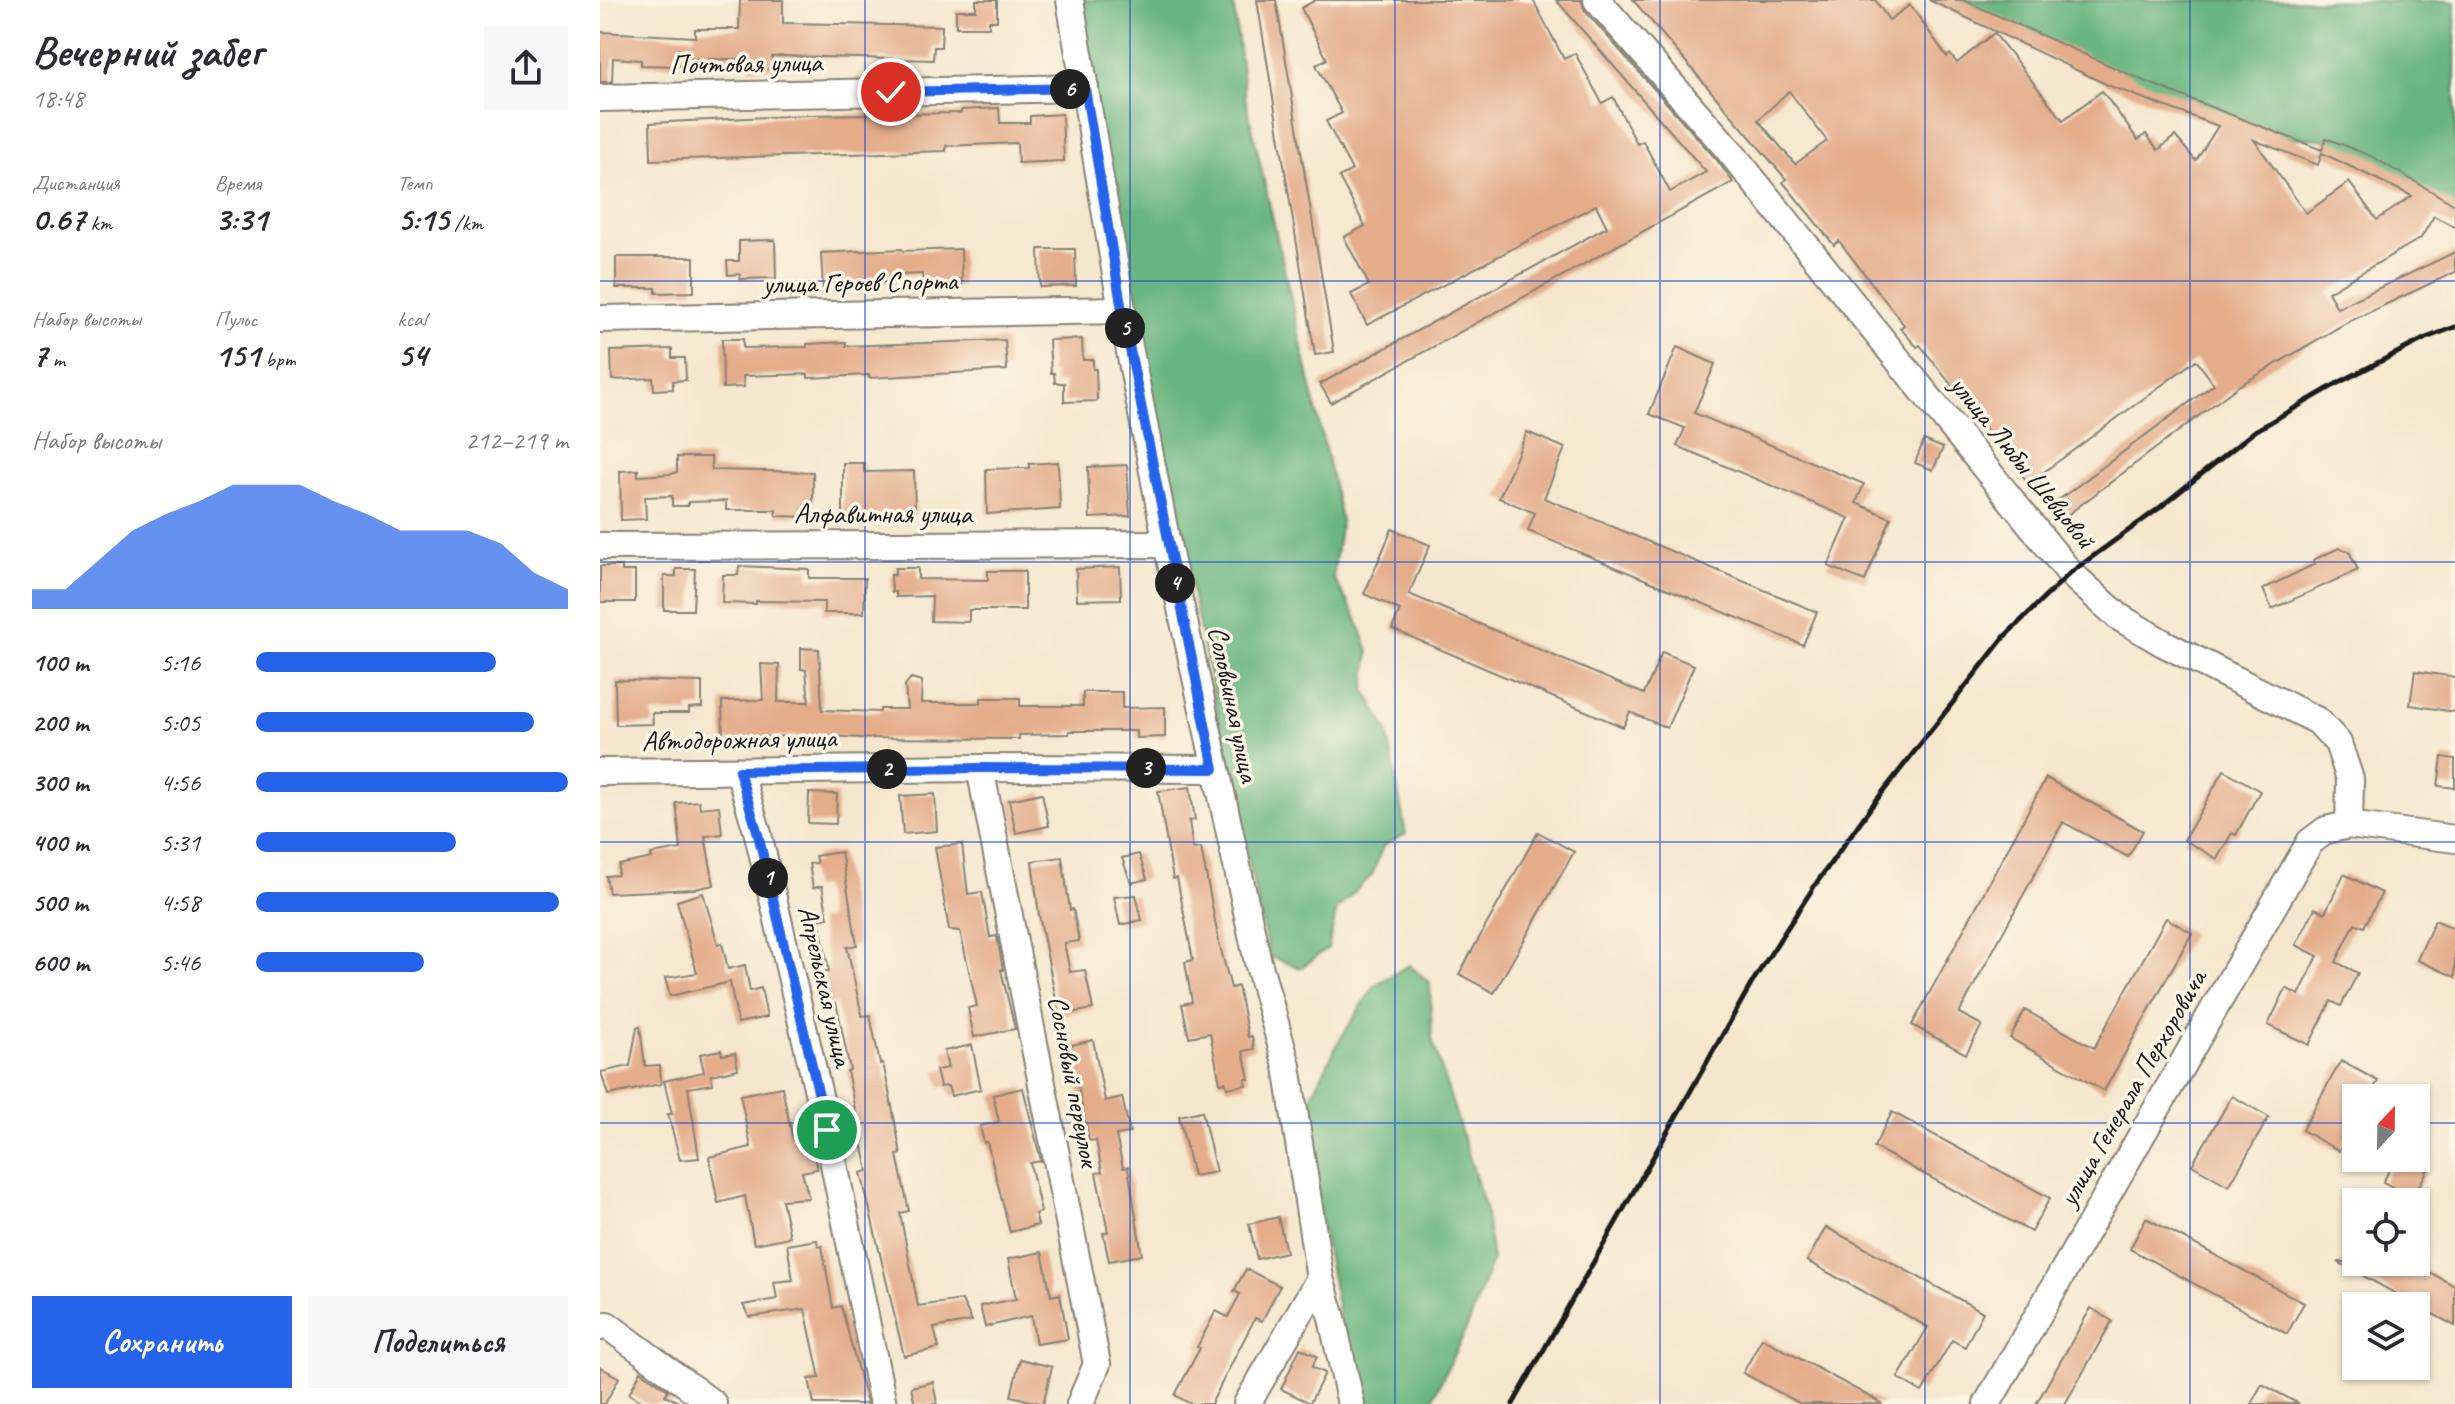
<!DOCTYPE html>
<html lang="ru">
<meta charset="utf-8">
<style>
:root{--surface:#fff;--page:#f7f7f7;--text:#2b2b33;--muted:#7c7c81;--accent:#2563eb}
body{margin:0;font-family:Caveat,sans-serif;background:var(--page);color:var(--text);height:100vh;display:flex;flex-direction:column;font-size:30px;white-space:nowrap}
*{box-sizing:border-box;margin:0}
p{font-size:26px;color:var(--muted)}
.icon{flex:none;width:44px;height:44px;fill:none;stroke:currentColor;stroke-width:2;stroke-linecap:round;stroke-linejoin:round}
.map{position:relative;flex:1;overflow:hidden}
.details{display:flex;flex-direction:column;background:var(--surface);width:600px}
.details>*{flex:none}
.needle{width:52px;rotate:22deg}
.fabs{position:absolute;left:1742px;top:1084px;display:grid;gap:16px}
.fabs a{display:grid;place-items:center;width:88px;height:88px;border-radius:0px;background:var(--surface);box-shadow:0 2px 6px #0004;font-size:40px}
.pin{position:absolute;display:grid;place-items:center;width:68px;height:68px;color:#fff;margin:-34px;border:4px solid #fff;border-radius:50%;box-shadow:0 2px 8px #0007}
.km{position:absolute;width:40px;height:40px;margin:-20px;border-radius:50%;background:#222;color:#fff;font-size:22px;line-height:40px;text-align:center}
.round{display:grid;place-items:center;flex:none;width:84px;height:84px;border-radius:0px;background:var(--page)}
.headline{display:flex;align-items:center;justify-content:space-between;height:136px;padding:0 32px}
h1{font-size:44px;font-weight:700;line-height:60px}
.figures{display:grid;grid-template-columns:repeat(3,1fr);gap:12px;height:136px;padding:8px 32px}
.figures div{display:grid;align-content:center}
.figures b{font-size:34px;font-weight:700}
.figures small{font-size:22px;font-weight:400}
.figures p{font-size:22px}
.chart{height:224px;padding:16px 32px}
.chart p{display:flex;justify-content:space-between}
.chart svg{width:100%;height:144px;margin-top:8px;fill:var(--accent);opacity:.7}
.action{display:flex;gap:16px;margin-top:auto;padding:16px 32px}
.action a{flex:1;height:92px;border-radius:0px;background:var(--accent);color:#fff;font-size:32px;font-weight:700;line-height:92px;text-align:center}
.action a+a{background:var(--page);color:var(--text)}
ul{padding:0 32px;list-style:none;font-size:26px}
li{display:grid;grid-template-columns:128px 96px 1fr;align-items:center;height:60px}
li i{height:20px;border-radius:10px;background:var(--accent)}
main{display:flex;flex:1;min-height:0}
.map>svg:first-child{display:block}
</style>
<main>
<section class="details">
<div class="headline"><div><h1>Вечерний забег</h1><p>18:48</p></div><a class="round"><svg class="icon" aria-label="share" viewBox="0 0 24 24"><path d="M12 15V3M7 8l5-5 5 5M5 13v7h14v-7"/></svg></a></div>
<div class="figures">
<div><p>Дистанция</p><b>0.67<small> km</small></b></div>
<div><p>Время</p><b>3:31</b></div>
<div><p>Темп</p><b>5:15<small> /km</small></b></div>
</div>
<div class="figures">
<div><p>Набор высоты</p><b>7<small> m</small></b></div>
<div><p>Пульс</p><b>151<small> bpm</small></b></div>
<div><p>kcal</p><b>54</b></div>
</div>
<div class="chart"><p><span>Набор высоты</span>212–219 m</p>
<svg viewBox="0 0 160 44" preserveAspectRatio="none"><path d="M0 44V38L10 38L20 29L30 20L40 15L50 11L60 6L70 6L80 6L90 11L100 15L110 20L120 20L130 20L140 24L150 33L160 38V44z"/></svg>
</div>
<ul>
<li><b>100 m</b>5:16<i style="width:77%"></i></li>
<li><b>200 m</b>5:05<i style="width:89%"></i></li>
<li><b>300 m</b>4:56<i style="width:100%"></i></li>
<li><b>400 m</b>5:31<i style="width:64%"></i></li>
<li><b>500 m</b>4:58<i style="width:97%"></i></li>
<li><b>600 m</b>5:46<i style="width:54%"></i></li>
</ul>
<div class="action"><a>Сохранить</a><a>Поделиться</a></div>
</section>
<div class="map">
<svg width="1855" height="1404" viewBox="0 0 1855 1404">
<rect width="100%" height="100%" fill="#fcf5e5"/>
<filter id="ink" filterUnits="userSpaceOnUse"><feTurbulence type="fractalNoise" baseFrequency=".0125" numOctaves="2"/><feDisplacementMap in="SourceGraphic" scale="16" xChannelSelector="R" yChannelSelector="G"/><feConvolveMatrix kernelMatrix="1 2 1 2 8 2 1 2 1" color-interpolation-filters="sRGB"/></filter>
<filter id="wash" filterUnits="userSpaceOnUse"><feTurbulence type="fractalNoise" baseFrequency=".006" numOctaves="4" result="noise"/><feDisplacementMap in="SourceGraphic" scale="32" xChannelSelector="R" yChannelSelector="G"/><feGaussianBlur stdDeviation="1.8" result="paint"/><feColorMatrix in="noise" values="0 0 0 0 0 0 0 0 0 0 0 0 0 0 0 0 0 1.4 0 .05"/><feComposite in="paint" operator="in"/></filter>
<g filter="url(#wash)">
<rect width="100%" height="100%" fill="#f4e7cd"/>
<g fill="#6ab680" stroke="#43694e" stroke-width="2">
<path d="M477,0H633L645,97L741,519L733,577L756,617L769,651L765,690L787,730L806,834L783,846L772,875L737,909L728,948L701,968L669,956C601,638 534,320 477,0Z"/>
<path d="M1358,0L1855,1V210L1792,171L1722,139L1687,137L1574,96Z"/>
<path d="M809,965L830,983L832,1039L885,1207L892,1260L869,1323L830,1404H756L701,1118L739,1041L775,985Z"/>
</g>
<g id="blocks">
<g fill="#e4ac89" fill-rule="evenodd">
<path d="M140,0H183V23L342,26L341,47H334L333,60L183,56L172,57V69L150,68L151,59H79V66L41,65V60L13,58L12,82H0V32L95,37V29H139Z"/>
<path d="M376,0H397V21H389V27H356V10H376Z"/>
<path d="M657,0H676L734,352L715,355Z"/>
<path d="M716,0H933L964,59L975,53L1002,103L1013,97L1037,144L1043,141L1070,192L1106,172L956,0H981L985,11L1116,159L1133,182L731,403L720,384L1007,227L996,205L767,325L751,294L769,285L744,237L765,226L739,177L752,170L726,121L742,113L716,65L727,59L701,8Z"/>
<path d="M1033,0H1275L1289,20L1310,5L1347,57L1350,54L1357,63L1394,33L1463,120L1502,91L1538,140L1546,134L1558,150L1575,136L1596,161L1618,126L1510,86L1329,0H1363L1544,81L1722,150L1726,138L1771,156L1855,205V227L1834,216L1821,238L1728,292L1737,308L1855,252V272L1746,323L1637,387L1458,522L1448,508L1614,384L1596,360L1441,474L1445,478L1436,485H1430L1320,345L1317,347L1300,328L1304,325L1239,241L1234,245L1183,182L1186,179ZM1189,91L1227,141L1195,164L1158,120ZM1654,140L1718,165L1722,153L1812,196L1777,220L1749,182L1706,213Z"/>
<path d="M399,108L400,123H430V116L462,114L464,161L418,163L417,143L346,146V151L51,160L50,123L207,115L361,113V110Z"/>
<path d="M175,240L176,278L140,279V274L128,275L127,261H139V241Z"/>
<path d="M302,249L303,251L361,249L362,286L323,287L322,274L296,275V282L252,283V287L223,289L221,253Z"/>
<path d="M439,249H475L476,286L440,287Z"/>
<path d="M16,257H94V292L56,293V288H16Z"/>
<path d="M122,339H143V348L207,347V344L246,342V346L405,340L407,370L269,378V375L208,378V374L143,376L144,387L123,388Z"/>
<path d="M482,339L483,360H493V369H496L497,401L464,402V383H455L454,373H451L449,340Z"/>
<path d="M1077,347L1115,364L1094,413L1264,484L1256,503L1291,518L1265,581L1228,566L1249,518L1077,446L1085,428L1049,414Z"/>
<path d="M72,349V358H85L86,380L73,381V389L54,390L53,378L12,380L11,351Z"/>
<path d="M927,432L965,448L944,498L1217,612L1203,645L928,531L935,513L899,498Z"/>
<path d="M1324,440L1343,448L1333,470L1315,463Z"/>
<path d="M77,457H111L112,470L213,472V517L176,516V510H126V501L88,502V506H72V496L45,497L46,519L21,520L20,471L38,470V476L72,474L77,472Z"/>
<path d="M458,462L460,509L387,514L386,469L429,468V464Z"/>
<path d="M243,463H264V472L314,471L315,514L243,517Z"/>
<path d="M527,465L530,516L490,518L488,467Z"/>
<path d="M792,529L830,545L809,594L1044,694L1062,652L1094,665L1067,728L1030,712L1023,727L792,629L800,610L764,594Z"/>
<path d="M1739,548L1749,551L1758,570L1672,609L1663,589L1715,564L1713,560Z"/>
<path d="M0,566H22V571H35V602H0Z"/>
<path d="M139,566L209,569V578H265L264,613H224V602L156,601V604L122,603L123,575H138Z"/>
<path d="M520,567L521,599L477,600L476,569Z"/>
<path d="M295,568H318V579L388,580V571H425V610H369V622L331,621L332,596L296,597V592H292L291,575H295Z"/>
<path d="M76,569H95L93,610H64V576H76Z"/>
<path d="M201,648L219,649L222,710L280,712V709H307L305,685L311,678L322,681L321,703H381V698H420V706H483V692H522V708L565,707V737L536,738V731H469V734L419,735V739L261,738L229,736L152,737L153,740L123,741L122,701L163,700L161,664L179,665L178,702H209L206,670L201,669Z"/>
<path d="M1815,671L1855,677V712L1810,705Z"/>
<path d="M15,680L102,682V707L89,708V713H52L53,724L16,725Z"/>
<path d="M1842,757L1855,759V788L1838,786Z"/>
<path d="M1624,770L1660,791L1636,835L1632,833L1617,859L1584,840Z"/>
<path d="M1446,778L1543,831L1528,857L1463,822L1359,1013L1382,1025L1366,1054L1312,1025Z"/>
<path d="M590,787L595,820L589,821L593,849L601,848L619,942L631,988L638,986L648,1037L652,1036L654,1049L643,1051L649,1079H645L646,1085L627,1088L625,1082L620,1083L610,1033L589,1037L582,1004L592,1002L585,962L593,960L577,878L573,879L558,791Z"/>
<path d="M209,793L237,794L236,824L208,823Z"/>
<path d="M442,793L449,826L416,833L409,800Z"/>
<path d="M335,794L337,831L303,834L300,796Z"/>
<path d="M99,801L100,808L119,806L122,834L105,836L114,885L95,889L9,893L6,876L18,875L19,865L52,858L51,854L81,849L76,803Z"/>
<path d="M938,832L974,852L894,993L859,974Z"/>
<path d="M362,844L368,894L382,892L390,937L397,936L403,970H401L415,1029L374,1037L368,1008L377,1006L360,931L349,930L335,847Z"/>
<path d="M241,852L257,945L247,947L262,1016L270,1015L280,1064L283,1063L290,1096L301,1154L297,1155L309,1211L300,1213L318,1306L362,1300L372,1321L334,1328L339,1348L304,1356L261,1173L268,1171L247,1071L250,1070L238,1011L236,1003L227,1005L220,972L229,971L219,920L228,918L222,886L213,888L209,864L217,863L215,856Z"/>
<path d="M539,854L547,879L531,883L522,858Z"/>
<path d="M462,857L470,910L473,909L479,941L464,943L470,972L485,970L493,1009L459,1015L439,915L432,861Z"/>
<path d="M1744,874L1782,893L1764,927L1755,923L1736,962L1758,973L1741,1006L1731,1001L1709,1045L1668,1025L1686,988L1699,995L1718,956L1696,945L1715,908L1725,913Z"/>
<path d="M103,893L118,944L122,943L128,969L145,965L150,991L161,988L167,1017L138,1023L130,982L70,996L65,978L97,973L77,901Z"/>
<path d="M536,895L542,920L520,925L514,897Z"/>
<path d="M1566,918L1592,933L1504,1091L1410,1038L1425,1010L1494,1048Z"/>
<path d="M1835,920L1855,929V977L1817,960Z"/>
<path d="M37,1027H40L45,1066L60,1065L61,1084L8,1095L1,1072L30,1066Z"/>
<path d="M493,1040L505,1101L522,1097L530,1133L516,1135L523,1168L528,1167L542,1255L509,1261L503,1233L508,1232L496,1173L502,1172L496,1140L489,1141L477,1081L470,1082L463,1047Z"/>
<path d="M372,1045L381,1089L351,1096L348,1086L340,1087L336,1070L348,1068L344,1051Z"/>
<path d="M121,1050L122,1055L135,1053L138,1069L111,1075L113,1084L88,1088L99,1158L80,1160L68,1114H72L64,1081L104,1072L100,1054Z"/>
<path d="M1741,1061L1778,1081L1768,1098H1756V1120L1739,1151L1702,1130Z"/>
<path d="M182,1087L193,1140L210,1137L217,1169L202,1172L209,1198L182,1200L190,1237L154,1244L145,1196L118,1203L109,1157L151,1147L140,1095Z"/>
<path d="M423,1088L441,1161L430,1163L441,1212L435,1214L438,1225L410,1232L387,1142L384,1143L380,1126L399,1122L393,1095Z"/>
<path d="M1632,1096L1669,1117L1629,1186L1592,1165Z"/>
<path d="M602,1111L616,1172L593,1176L579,1116Z"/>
<path d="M1292,1112L1450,1198L1431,1232L1274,1147Z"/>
<path d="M1796,1158H1808L1828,1169L1813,1198L1783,1182Z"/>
<path d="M678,1217L686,1252L657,1259L649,1224Z"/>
<path d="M1546,1218L1704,1303L1687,1334L1530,1249Z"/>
<path d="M1226,1227L1383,1312L1365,1347L1352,1340L1322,1392L1298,1378L1328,1327L1207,1261Z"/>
<path d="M217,1240L218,1246H222L233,1308L241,1306L267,1404H214L209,1379L220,1378L205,1309L149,1317L143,1305L177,1299L174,1282L193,1280L187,1245Z"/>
<path d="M442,1252L451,1296L460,1294L468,1339L436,1344L431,1316L385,1327L380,1306L416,1299L408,1259Z"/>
<path d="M1738,1262H1811L1855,1286V1326Z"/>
<path d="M646,1269L680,1286L662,1321L655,1318L611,1404H591L575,1395L600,1348L597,1347L616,1311L628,1317L640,1294L634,1291Z"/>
<path d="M1491,1308L1512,1321L1465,1404H1436Z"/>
<path d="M1162,1338L1283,1404H1201L1143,1373Z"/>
<path d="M700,1348L717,1356L712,1367L725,1373L710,1403L681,1389Z"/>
<path d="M420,1359L452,1367L443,1404L411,1396Z"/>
<path d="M0,1367L19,1378L5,1404H0Z"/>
<path d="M41,1371L68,1390L65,1395L82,1404H47L29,1394Z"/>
<path d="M333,1382L337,1404H315L311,1387Z"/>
<path d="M1662,1384L1699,1404H1651Z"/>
</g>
</g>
</g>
<g filter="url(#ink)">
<use href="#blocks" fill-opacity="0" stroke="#888274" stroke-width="2"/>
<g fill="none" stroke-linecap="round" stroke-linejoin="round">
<g stroke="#888274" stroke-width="30">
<g id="minor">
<path d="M470,0L522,310L567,544L658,962L687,1066L720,1278L732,1318L751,1404"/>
<path d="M997,0L1128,149L1470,573L1519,617L1563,643L1718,721L1738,743L1750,779L1749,825"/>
<path d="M0,98L485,88"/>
<path d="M0,319L522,310"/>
<path d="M0,546L567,544"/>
<path d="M380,768L497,1364L480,1404"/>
<path d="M139,771L158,834L227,1130L283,1404"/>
<path d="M0,772L380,768L614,769"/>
<path d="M0,1327L7,1325L113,1404"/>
<path d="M647,1404L720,1278"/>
<path d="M1387,1404L1710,842L1726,830L1749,825L1855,839"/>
</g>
</g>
<use href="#minor" stroke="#fff" stroke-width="26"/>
<path stroke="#1c1c1c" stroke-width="5" d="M913,1404L1153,981L1215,885L1271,807L1405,636L1470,573L1558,509L1655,431L1738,383L1826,338L1855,327"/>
</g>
</g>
<g fill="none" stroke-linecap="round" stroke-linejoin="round" filter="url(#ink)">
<g stroke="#fff" stroke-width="16">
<path id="route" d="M227,1130L158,834L139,771L380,768L614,769L522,310L485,88L291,92"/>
</g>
<use href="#route" stroke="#2563eb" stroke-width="10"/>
</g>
<path fill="none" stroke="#1d4ed8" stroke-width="2" stroke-opacity="0.55" d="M265,0V1404M530,0V1404M795,0V1404M1060,0V1404M1325,0V1404M1590,0V1404M0,281H1855M0,562H1855M0,842H1855M0,1123H1756M1816,1123H1855"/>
<g text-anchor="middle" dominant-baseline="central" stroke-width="7" stroke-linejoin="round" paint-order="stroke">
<g font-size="28" fill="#1c1c1c" stroke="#fcf5e5">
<text transform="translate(146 63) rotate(-1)">Почтовая улица</text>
<text transform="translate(260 282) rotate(-1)">улица Героев Спорта</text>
<text transform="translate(1423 462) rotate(51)">улица Любы Шевцовой</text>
<text x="283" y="513">Алфавитная улица</text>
<text transform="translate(634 704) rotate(78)">Соловьиная улица</text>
<text transform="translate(139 739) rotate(-1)">Автодорожная улица</text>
<text transform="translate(226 986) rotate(77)">Апрельская улица</text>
<text transform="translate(474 1081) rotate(79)">Сосновый переулок</text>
<text transform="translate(1532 1088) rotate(-60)">улица Генерала Перхоровича</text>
</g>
</g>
</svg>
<div class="fabs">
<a><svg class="needle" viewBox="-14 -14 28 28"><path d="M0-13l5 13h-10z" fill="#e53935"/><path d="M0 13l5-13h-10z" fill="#7c7c81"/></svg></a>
<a><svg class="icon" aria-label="locate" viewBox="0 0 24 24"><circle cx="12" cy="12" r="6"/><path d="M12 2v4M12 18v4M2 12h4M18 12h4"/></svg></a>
<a><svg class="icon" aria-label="layers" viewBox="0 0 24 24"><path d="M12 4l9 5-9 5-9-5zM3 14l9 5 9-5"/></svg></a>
</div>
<div class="pin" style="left:227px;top:1130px;background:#1e9e55"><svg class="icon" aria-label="arrive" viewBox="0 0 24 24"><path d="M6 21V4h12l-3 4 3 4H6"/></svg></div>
<div class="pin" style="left:291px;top:92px;background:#d93025"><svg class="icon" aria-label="check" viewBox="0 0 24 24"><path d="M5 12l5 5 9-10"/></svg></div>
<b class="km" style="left:168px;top:878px">1</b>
<b class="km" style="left:287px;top:769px">2</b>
<b class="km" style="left:546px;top:768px">3</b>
<b class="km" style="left:575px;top:583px">4</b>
<b class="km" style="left:525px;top:328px">5</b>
<b class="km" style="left:470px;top:89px">6</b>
</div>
</main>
